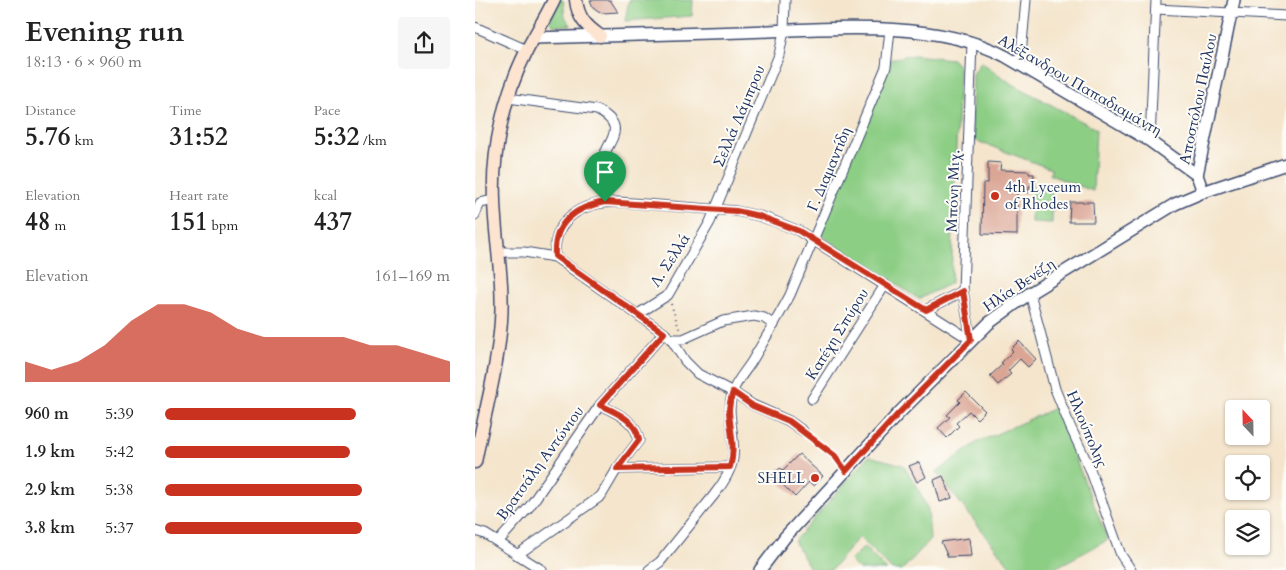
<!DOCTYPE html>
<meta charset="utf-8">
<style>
:root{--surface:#fff;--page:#f6f6f6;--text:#222;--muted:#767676;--accent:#c8321e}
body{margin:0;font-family:Cardo,serif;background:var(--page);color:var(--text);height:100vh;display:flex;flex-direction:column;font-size:19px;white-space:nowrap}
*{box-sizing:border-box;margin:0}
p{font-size:16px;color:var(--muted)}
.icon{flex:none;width:28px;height:28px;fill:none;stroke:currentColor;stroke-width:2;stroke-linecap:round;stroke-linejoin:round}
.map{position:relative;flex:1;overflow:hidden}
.panel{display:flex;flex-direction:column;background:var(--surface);width:475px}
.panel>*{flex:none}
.needle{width:32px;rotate:338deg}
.buttons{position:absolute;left:750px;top:400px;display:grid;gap:10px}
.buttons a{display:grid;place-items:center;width:45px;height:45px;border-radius:5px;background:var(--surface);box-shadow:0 1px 4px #0004;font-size:25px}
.pin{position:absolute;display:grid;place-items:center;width:42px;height:42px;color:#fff;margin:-51px -21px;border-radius:50% 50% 50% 0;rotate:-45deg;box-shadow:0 0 5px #0007}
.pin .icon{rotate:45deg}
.round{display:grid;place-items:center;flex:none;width:52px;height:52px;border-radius:5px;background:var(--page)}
.summary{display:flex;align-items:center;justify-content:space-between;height:85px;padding:0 25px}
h1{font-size:28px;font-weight:700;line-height:38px}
.stats{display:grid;grid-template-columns:repeat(3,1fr);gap:8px;height:85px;padding:5px 25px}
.stats div{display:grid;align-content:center}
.stats b{font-size:25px;font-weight:700}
.stats small{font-size:14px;font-weight:400}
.stats p{font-size:14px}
.chart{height:140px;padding:10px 25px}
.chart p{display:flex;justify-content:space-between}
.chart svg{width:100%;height:90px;margin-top:5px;fill:var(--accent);opacity:.7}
ul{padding:0 25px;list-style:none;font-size:16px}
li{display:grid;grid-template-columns:80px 60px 1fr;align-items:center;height:38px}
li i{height:12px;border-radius:6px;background:var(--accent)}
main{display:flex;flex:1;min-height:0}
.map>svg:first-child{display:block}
</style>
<main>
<section class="panel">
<div class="summary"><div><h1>Evening run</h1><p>18:13 · 6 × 960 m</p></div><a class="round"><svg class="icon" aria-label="share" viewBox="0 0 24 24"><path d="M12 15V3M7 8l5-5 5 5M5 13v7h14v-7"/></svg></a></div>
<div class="stats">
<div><p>Distance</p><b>5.76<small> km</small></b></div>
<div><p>Time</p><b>31:52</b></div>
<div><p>Pace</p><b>5:32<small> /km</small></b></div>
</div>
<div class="stats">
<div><p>Elevation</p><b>48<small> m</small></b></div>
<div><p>Heart rate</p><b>151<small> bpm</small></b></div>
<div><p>kcal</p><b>437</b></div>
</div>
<div class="chart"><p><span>Elevation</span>161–169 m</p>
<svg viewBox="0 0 160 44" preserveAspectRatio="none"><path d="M0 44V34L10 38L20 34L30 26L40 14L50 6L60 6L70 10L80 18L90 22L100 22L110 22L120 22L130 26L140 26L150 30L160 34V44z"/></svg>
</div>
<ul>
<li><b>960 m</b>5:39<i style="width:67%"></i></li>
<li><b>1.9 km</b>5:42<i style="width:65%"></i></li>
<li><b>2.9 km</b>5:38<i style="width:69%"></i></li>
<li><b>3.8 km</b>5:37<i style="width:69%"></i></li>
</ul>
</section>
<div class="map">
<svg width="811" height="570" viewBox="0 0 811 570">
<rect width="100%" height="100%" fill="#fdfcf7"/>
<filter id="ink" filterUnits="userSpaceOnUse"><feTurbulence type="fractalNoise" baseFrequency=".02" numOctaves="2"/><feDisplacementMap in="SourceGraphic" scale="10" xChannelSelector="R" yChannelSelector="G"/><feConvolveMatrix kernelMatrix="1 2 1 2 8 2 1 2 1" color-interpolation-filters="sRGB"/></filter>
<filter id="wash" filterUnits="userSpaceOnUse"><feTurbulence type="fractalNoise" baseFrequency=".0096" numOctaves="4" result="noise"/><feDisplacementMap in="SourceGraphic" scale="20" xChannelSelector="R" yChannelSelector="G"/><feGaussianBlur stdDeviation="1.12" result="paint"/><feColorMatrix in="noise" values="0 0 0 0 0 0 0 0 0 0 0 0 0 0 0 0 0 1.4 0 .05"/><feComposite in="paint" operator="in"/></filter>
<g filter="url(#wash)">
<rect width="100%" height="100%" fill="#f4e5cc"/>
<g fill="#8dce85" stroke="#547e72">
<path d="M82,0H88L90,17L96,25L79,26L74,20Z"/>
<path d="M154,0H218L217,16L150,21Z"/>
<path d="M439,55L477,59L484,67L476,283L444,299L344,234L416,59L429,56Z"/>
<path d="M506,62L534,82L621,129L618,191L575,175L576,169L497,139L498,74Z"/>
<path d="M557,187L577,188V223L556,222Z"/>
<path d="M580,408L633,540L576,570H538L461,472L501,443Z"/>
<path d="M394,456L428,465L441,484L453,510L455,540L427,570H417L384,537L356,570H336L319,541Z"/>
<path d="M389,547L412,570H384L375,561Z"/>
</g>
<g id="blocks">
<g fill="#daa594">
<path d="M115,0H135L143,12L127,13L122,10L118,7Z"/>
<path d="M513,162L526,163L525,170L554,171V174H559L558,186H554V193L542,192V235L507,234L508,183H513Z"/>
<path d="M595,202H618L619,222H594Z"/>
<path d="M544,341L561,359L553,367L545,359L533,371L536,374L523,385L515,376L528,364L526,363L538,351L536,349Z"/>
<path d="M491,392L510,411L502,419L494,411L481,423L484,426L472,438L463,428L475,417L472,415L485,402L483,400Z"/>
<path d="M324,454L348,476L339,486L334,482L320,497L298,475L305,468L308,470Z"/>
<path d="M444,462L451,477L442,482L434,466Z"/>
<path d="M468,476L477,498L465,502L459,480Z"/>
<path d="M494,538L496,556L473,557L466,542Z"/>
</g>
</g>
</g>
<g filter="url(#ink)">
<use href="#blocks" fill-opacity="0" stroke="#3c4a6e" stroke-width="1"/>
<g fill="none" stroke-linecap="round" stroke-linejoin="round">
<g stroke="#3c4a6e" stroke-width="11">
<g id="minor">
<path d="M681,9L811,16"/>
<path d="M0,27L52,50"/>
<path d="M545,65L551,0"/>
<path d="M33,98L122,110C159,129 126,144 125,170C125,180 129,192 130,202"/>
<path d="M675,141L681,0"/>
<path d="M0,215L5,203L19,200"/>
<path d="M23,252H49L80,257L189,333L196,339L210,361L223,374L258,392L278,405L314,421L328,431"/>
<path d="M80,257C78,217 108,202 143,202L261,211L284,216L299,221L324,231L496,340"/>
<path d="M555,293L580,389L595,426L615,469L646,555L656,570"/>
<path d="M451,310L488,291"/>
<path d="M163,314L193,295L235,222L304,55L309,31L310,0"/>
<path d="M196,339H208L248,321L279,316L289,318L299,325"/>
<path d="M496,340L488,291L497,42"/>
<path d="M337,399L410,285"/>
<path d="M142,469L255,467"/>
<path d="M0,531L10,534L67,570"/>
<path d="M23,542L55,506L125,405L189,333"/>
<path d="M42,555L126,496L142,469L164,440C160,420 142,413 125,405"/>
<path d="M174,570L185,562L239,495C247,485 256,471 258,458C261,436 251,415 257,394C260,382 271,371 277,361C290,339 303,318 315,295L411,67L415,30"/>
</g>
</g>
<g stroke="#3c4a6e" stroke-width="14">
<g id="tertiary">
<path d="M59,38C129,36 198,34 268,32C348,29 458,18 530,56L675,141L722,175L728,192"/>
<path d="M722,175L759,0"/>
<path d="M285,570L310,537L423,414L514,323L555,293L700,204L728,192L811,164"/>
</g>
</g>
<g stroke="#3c4a6e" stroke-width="15">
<g id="secondary">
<path d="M101,0C103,18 111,26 125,36"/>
<path d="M0,462C9,416 23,367 26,321C29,280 20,240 19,200C17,149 29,95 52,50C61,33 71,17 79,0"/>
</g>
</g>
<g stroke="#3c4a6e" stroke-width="2" stroke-dasharray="1 4" stroke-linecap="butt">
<path d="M196,304L205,331"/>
<path d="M334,436L359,456L364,462"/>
</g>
<use href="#minor" stroke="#fff" stroke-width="9"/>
<use href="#tertiary" stroke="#fff" stroke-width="11"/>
<use href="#secondary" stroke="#fde4d1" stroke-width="12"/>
</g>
</g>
<g fill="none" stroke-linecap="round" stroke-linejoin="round" filter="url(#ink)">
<g stroke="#fff" stroke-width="10">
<path id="route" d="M130,202L261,211L284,216L324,231L451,310L488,291L496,340L423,414L371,471L360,456L314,421L278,406L258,392C256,398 254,405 254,411C255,430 261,448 255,467L142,469L164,440C161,420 142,413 125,405L189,333L80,256C78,223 100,207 130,202Z"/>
</g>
<use href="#route" stroke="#c8321e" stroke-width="6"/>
</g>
<g fill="#c8321e" stroke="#fdfcf7" stroke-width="2">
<circle cx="520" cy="196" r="5"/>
<circle cx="340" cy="478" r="5"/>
</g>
<g text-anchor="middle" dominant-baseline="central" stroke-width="4" stroke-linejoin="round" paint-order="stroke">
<g font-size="15" fill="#1b2f5e" stroke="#fdfcf7">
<text transform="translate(605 85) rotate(30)">Αλέξανδρου Παπαδιαμάντη</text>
<text transform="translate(723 99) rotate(-78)">Αποστόλου Παύλου</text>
<text transform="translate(264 116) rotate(-67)">Σελλά Λάμπρου</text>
<text transform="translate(354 169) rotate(-67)">Γ. Διαμαντίδη</text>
<text transform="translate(478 191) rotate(-88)">Μπόνη Μιχ.</text>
<text transform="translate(195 260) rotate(-57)">Λ. Σελλά</text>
<text transform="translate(544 285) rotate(-34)">Ηλία Βενέζη</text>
<text transform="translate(362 334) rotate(-58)">Κατέχη Σπύρου</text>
<text transform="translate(612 429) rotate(67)">Ηλιούπολης</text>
<text transform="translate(65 463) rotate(-54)">Βρατσάλη Αντώνιου</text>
</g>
<g font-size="15" fill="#1b2f5e" stroke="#fdfcf7" text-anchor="start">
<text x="530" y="187">4th Lyceum<tspan x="530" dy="17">of Rhodes</tspan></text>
<text x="330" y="478" text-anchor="end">SHELL</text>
</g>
</g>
</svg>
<div class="buttons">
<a><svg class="needle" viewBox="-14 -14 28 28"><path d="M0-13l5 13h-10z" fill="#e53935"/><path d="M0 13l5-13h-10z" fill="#767676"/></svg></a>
<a><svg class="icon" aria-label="locate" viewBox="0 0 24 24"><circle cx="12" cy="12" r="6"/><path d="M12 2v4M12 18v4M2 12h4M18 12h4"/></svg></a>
<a><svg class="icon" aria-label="layers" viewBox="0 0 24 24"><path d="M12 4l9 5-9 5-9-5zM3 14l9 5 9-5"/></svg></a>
</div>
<div class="pin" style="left:130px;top:202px;background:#1e9e55"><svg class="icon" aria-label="arrive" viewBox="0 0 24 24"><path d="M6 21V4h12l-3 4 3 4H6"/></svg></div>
</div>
</main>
